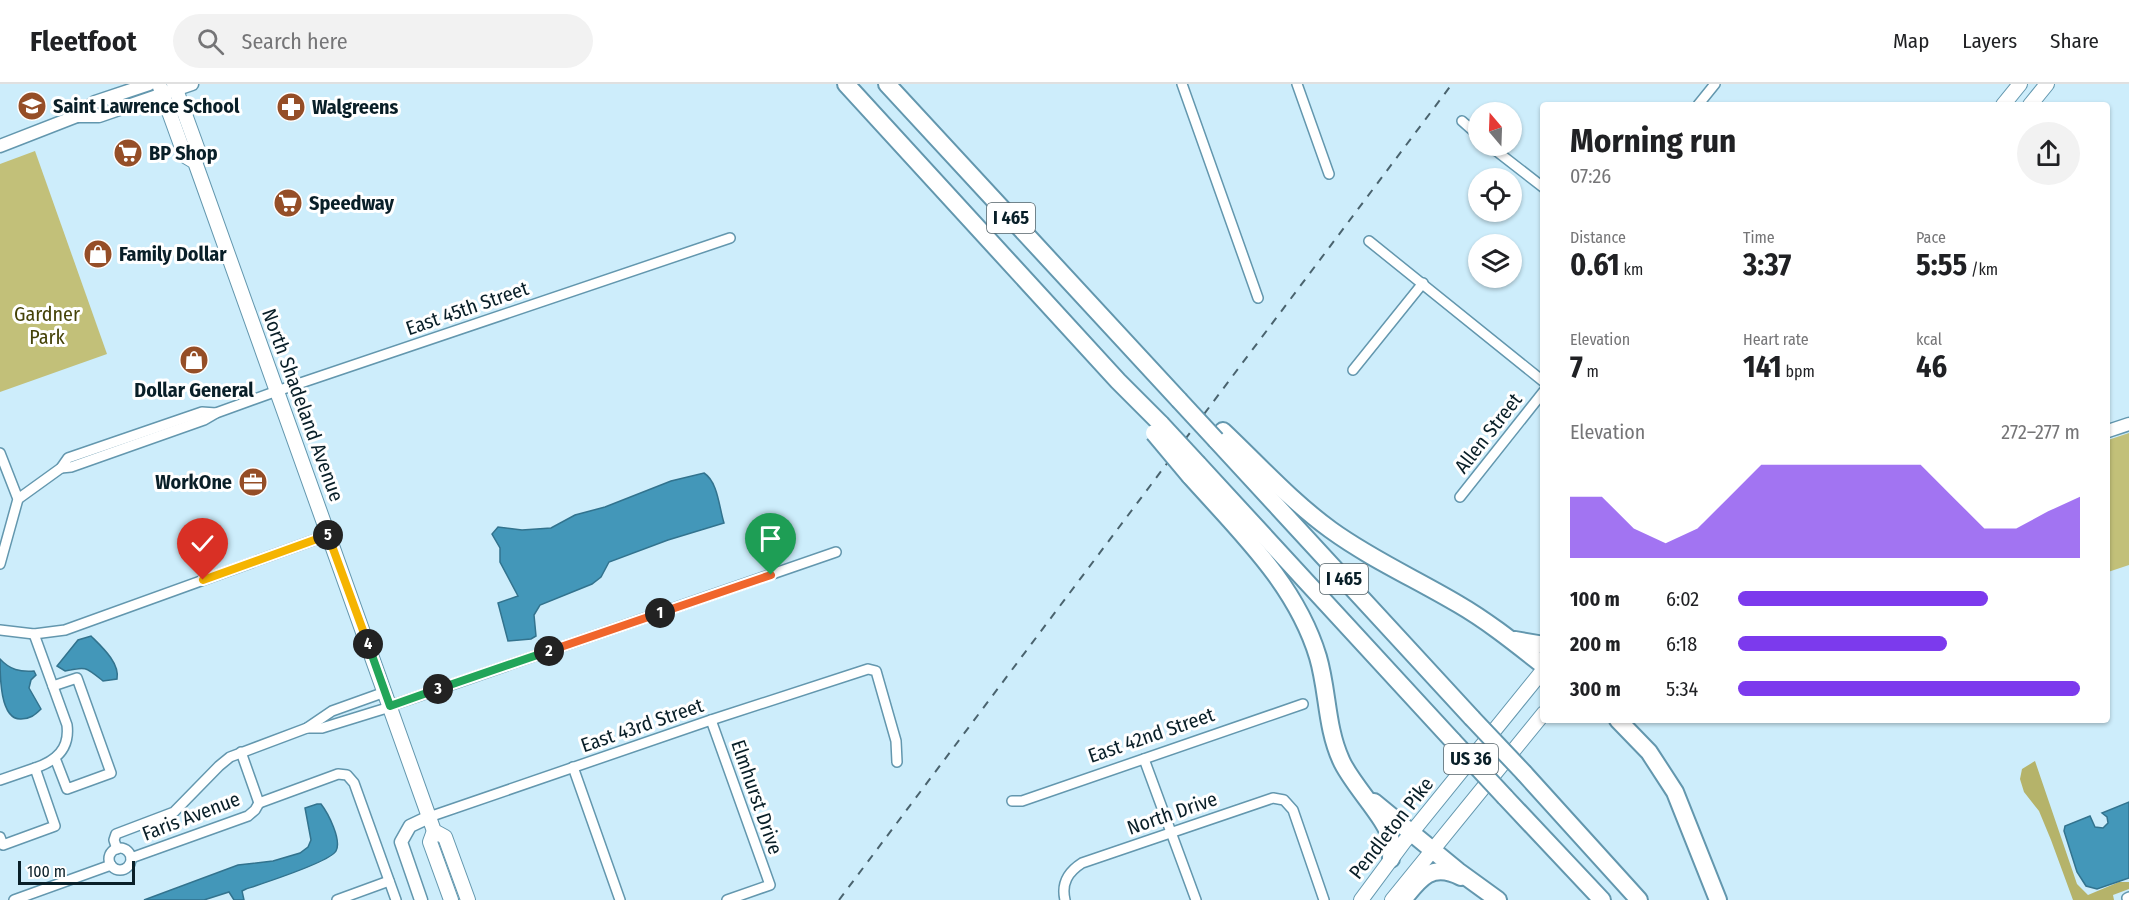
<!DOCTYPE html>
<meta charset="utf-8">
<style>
:root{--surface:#fff;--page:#f2f2f2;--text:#202124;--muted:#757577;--line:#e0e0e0;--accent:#7c3aed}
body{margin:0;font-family:"Fira Sans Condensed",sans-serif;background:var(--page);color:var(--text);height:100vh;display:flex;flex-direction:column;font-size:22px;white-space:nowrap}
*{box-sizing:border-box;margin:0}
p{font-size:20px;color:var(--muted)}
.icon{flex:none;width:33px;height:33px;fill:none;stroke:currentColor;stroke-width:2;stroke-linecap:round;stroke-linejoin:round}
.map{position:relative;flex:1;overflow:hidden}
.side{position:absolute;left:1540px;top:18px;width:570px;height:621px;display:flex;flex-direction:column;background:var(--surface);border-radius:6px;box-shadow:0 2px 4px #0004}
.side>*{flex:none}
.needle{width:39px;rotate:341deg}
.fabs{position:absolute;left:1468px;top:18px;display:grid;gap:12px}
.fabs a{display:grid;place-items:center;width:54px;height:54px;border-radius:50%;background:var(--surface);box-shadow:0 2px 4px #0004;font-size:30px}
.scale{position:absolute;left:18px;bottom:15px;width:117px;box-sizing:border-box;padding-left:6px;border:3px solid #091f28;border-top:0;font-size:16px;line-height:21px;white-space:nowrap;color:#091f28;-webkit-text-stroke:4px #fff;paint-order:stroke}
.pin{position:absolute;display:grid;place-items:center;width:51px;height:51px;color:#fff;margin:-62px -26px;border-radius:50% 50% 50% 0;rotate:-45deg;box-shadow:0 0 6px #0007}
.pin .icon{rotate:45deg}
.km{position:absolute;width:30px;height:30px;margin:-15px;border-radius:50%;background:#222;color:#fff;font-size:16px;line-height:30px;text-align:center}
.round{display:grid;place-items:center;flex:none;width:63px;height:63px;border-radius:32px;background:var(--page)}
.summary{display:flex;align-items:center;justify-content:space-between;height:102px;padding:0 30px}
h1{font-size:33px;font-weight:700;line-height:45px}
.metrics{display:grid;grid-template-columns:repeat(3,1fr);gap:9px;height:102px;padding:6px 30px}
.metrics div{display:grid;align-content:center}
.metrics b{font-size:30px;font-weight:700}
.metrics small{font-size:16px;font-weight:400}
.metrics p{font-size:16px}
.chart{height:168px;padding:12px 30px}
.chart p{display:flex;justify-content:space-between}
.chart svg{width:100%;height:108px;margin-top:6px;fill:var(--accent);opacity:.7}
ul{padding:0 30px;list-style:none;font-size:20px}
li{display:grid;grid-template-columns:96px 72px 1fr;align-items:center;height:45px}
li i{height:15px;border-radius:8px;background:var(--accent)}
header{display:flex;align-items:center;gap:36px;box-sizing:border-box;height:84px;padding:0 30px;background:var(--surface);border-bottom:2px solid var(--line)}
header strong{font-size:28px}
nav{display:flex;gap:33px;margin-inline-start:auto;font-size:21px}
.search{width:420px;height:54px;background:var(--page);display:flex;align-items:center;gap:15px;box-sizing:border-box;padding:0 21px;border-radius:33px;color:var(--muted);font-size:22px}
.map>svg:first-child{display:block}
</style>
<header>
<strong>Fleetfoot</strong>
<div class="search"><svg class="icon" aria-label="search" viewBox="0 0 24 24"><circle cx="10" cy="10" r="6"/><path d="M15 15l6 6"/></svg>Search here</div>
<nav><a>Map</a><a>Layers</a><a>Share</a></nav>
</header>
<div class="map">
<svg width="2129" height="816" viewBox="0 0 2129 816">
<rect width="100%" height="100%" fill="#cdedfb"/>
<g fill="#c2c079">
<path d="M35,67L107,270L0,308V80Z"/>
<path d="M2129,349V481L2108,488V356Z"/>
</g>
<path fill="#b5b36a" d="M2035,677L2077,800L2088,811L2119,798H2129V805L2113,811L2114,816H2073L2051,756L2039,727L2024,708L2020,695L2022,685Z"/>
<g fill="#4397b9" stroke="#32738e" stroke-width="1.5">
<path d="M704,389C718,398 719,423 724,439L668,456L609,478L601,493L592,500L540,521L534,531L536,552L531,555L508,557L498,519L518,512L500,478V464L492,450L498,443L522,446L551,444L575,431L605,423L671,397Z"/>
<path d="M91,552C102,563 120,579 117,595L103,597C86,583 86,582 65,587L57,582L78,556Z"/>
<path d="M0,575C10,586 20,588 34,587L36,591L31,596L29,604L41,625C35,631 30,635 21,635C0,636 0,592 0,575Z"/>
<path d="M2129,718V794L2097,805L2086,802L2077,788L2064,747L2065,742L2090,732L2095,743L2103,744L2108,739L2107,733L2102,729Z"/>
<path d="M317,720H321C328,729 342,756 336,767C330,778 261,800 246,805L242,807L244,816H234L229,808L204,816H144L238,781L273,777L300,769L308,763L311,756L305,724Z"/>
</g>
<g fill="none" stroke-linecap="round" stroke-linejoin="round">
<g stroke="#6397ae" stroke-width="12">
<g id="street">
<path d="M1182,0L1258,214"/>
<path d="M1297,0L1329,90"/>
<path d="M1698,21L1715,0"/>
<path d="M1462,37L1479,52"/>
<path d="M1490,62L1544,104"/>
<path d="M1369,157L1544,298"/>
<path d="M1353,286L1423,199"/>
<path d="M0,369L18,415L0,480"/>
<path d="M61,384L71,383L204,336L216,329L277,307L730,154"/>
<path d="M1460,413L1544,307"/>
<path d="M18,415L61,384L68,374L202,328L216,329"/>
<path d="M0,546L34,550L65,546L328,451"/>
<path d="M34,550L67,641C70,665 56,677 35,684"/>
<path d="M53,602L77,594L111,689L67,705L55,674"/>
<path d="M390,622L836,468"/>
<path d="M711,636L770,801L727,816"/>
<path d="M307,644H322L390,623"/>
<path d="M241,668L259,719"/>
<path d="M1144,675L1196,816"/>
<path d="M573,683L620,816"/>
<path d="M0,696L35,684L55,742L3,761L0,753"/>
<path d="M1012,717H1022L1303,620"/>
<path d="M259,719L338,690L347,691L354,699L396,816"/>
<path d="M429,733L711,636L868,585L876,587L896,657L897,678"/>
<circle cx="120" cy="775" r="11"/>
<path d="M117,765L114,756L116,750L174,728L219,682L230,673L307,644L332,627L385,608"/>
<path d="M131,774L248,732L255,726L259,719"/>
<path d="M2127,814L2129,813"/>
<path d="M14,816L111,781"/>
<path d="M337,816L389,797"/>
<path d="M1065,816C1061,799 1068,788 1082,779L1273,714L1284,716L1293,726L1324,816"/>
</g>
</g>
<g stroke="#6397ae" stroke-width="15">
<g id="secondary">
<path d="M77,32H99L192,0"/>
<path d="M0,62L77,32L95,18L149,0"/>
<path d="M2108,347L2129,340"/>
<path d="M421,816L401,758L410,742L429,733"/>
</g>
</g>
<g stroke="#6397ae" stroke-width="16">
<g id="primary">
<path d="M159,0L185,72L195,78L429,733L434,747L445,753L468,816"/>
<path d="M174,0L199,69L195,78"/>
<path d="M2003,21L2020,0"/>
<path d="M2030,21L2047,0"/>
<path d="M434,747L430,758L451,816"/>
<path d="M1361,816L1404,758L1544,585"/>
<path d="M1392,816L1544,629"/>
</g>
</g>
<g stroke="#6397ae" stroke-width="20">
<g id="highway">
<path d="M846,0L1118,297L1161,340"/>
<path d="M887,0L1179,316"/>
<path d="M1223,347C1259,381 1291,417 1331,446C1371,475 1416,495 1458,520C1489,538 1516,560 1544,582"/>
<path d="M1216,356L1472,634"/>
<path d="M1198,380L1453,657"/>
<path d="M1190,392C1239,447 1296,500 1318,573C1328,607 1326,643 1341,676C1351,700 1388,736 1391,757C1392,763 1391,769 1391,775"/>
<path d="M1515,556L1544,561"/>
<path d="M1618,636L1649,668L1675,708L1718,816"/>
<path d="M1524,689L1639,816"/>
<path d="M1505,713L1602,816"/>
<path d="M1374,718L1458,787L1498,816"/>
<path d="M1403,816C1420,794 1432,778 1461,793"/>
</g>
</g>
<use href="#street" stroke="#fff" stroke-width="9"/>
<use href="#secondary" stroke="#fff" stroke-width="12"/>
<use href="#primary" stroke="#fff" stroke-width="14"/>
<use href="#highway" stroke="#fff" stroke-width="16"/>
<path stroke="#4a636e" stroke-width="2" stroke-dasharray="8 8" stroke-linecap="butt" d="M839,816L1452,0"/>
<g stroke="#6397ae" stroke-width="20" stroke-linecap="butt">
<g id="highway-bridge">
<path d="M1179,316L1216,356"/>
<path d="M1161,340L1198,380"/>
<path d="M1154,349L1190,392"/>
<path d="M1472,634L1524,689"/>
<path d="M1453,657L1505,713"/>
</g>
</g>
<use href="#highway-bridge" stroke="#fff" stroke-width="16"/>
</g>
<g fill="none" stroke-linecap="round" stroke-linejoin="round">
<g stroke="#fff" stroke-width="12">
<path id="split-1" d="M660,529L771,491"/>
</g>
<g stroke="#fff" stroke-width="12">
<path id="split-2" d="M549,567L660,529"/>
</g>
<g stroke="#fff" stroke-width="12">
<path id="split-3" d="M438,605L549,567"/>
</g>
<g stroke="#fff" stroke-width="12">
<path id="split-4" d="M368,560L390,622L438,605"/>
</g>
<g stroke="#fff" stroke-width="12">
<path id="split-5" d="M328,451L368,560"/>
</g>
<g stroke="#fff" stroke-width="12">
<path id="split-6" d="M203,496L328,451"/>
</g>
<use href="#split-1" stroke="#f0652b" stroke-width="8"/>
<use href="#split-2" stroke="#f0652b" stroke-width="8"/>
<use href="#split-3" stroke="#22a559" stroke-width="8"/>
<use href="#split-4" stroke="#22a559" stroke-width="8"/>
<use href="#split-5" stroke="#f5b400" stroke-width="8"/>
<use href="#split-6" stroke="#f5b400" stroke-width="8"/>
</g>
<defs>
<g id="school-disc" transform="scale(1.5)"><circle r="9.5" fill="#954e27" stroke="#fff"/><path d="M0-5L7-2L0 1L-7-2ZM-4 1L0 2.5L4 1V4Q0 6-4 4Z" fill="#fff"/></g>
<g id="pharmacy-disc" transform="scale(1.5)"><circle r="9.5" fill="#954e27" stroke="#fff"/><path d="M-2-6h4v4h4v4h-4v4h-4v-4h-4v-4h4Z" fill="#fff"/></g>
<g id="supermarket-disc" transform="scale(1.5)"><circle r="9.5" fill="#954e27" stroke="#fff"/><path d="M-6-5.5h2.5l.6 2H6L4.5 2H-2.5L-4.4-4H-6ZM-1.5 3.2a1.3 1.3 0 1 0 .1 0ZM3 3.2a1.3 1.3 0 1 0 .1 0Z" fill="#fff"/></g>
<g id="shop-disc" transform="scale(1.5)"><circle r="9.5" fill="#954e27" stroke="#fff"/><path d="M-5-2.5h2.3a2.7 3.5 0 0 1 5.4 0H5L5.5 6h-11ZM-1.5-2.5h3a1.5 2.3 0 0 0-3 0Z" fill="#fff"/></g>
<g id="office-disc" transform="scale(1.5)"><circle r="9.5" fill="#954e27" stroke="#fff"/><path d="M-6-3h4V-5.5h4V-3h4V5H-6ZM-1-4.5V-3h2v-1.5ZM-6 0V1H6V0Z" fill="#fff"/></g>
</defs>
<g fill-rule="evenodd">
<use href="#school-disc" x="32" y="22"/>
<use href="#pharmacy-disc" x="291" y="23"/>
<use href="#supermarket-disc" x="128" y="69"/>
<use href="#supermarket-disc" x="288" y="119"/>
<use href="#shop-disc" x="98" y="170"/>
<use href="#shop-disc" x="194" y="276"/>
<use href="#office-disc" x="253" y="398"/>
</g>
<g text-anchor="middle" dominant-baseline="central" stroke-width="6" stroke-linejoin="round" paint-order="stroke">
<g fill="#fff" stroke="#536268" stroke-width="1.5">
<rect x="987" y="119" width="48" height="30" rx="4.5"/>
<rect x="1320" y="480" width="48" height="30" rx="4.5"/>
<rect x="1444" y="660" width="54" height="30" rx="4.5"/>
</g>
<g font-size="18" font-weight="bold" fill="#091f28">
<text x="1011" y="134">I 465</text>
<text x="1344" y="495">I 465</text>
<text x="1471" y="675">US 36</text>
</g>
<g font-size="20" font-weight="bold" fill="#091f28" stroke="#fff" text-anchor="start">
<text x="53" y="22">Saint Lawrence School</text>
<text x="312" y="23">Walgreens</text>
<text x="149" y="69">BP Shop</text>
<text x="309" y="119">Speedway</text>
<text x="119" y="170">Family Dollar</text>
<text x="194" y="306" text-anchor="middle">Dollar General</text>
<text x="232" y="398" text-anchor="end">WorkOne</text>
</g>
<g font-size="20" fill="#091f28" stroke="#fff">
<text transform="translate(467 224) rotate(-19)">East 45th Street</text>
<text transform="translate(303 321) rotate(70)">North Shadeland Avenue</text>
<text transform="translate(1488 349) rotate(-52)">Allen Street</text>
<text transform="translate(642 641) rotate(-19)">East 43rd Street</text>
<text transform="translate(1151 651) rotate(-19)">East 42nd Street</text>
<text transform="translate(757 713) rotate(71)">Elmhurst Drive</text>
<text transform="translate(1172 729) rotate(-19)">North Drive</text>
<text transform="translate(191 732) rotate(-21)">Faris Avenue</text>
<text transform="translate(1391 744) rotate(-52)">Pendleton Pike</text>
</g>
<g font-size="20" fill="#454308" stroke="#fff">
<text x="47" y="230">Gardner<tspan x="47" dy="23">Park</tspan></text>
</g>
</g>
</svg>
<div class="fabs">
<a><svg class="needle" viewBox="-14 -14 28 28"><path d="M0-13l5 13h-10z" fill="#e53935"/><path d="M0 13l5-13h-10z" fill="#757577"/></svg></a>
<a><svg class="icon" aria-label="locate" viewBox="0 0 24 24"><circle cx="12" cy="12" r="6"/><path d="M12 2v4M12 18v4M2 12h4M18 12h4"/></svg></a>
<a><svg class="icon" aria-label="layers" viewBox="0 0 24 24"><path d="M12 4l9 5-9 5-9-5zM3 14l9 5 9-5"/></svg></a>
</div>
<div class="scale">100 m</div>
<div class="pin" style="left:771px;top:491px;background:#1e9e55"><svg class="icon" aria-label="arrive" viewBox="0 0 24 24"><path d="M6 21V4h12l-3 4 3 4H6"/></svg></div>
<div class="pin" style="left:203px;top:496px;background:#d93025"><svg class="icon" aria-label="check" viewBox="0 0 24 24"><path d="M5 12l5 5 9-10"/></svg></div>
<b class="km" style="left:660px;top:529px">1</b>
<b class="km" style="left:549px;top:567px">2</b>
<b class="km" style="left:438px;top:605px">3</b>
<b class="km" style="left:368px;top:560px">4</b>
<b class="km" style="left:328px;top:451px">5</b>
<section class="side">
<div class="summary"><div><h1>Morning run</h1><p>07:26</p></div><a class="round"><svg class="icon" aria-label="share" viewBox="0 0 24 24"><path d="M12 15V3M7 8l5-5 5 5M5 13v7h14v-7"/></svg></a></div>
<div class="metrics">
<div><p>Distance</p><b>0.61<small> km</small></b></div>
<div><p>Time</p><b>3:37</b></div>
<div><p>Pace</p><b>5:55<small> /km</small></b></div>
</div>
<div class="metrics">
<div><p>Elevation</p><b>7<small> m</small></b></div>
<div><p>Heart rate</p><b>141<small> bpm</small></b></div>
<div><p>kcal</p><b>46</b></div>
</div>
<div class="chart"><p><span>Elevation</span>272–277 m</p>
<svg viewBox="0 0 160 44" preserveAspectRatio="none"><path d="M0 44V19L10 19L20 32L30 38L40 32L50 19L60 6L70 6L80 6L90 6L100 6L110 6L120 19L130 32L140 32L150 25L160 19V44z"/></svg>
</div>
<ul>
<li><b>100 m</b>6:02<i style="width:73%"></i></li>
<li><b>200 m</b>6:18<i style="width:61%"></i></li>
<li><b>300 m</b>5:34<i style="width:100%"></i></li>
</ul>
</section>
</div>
